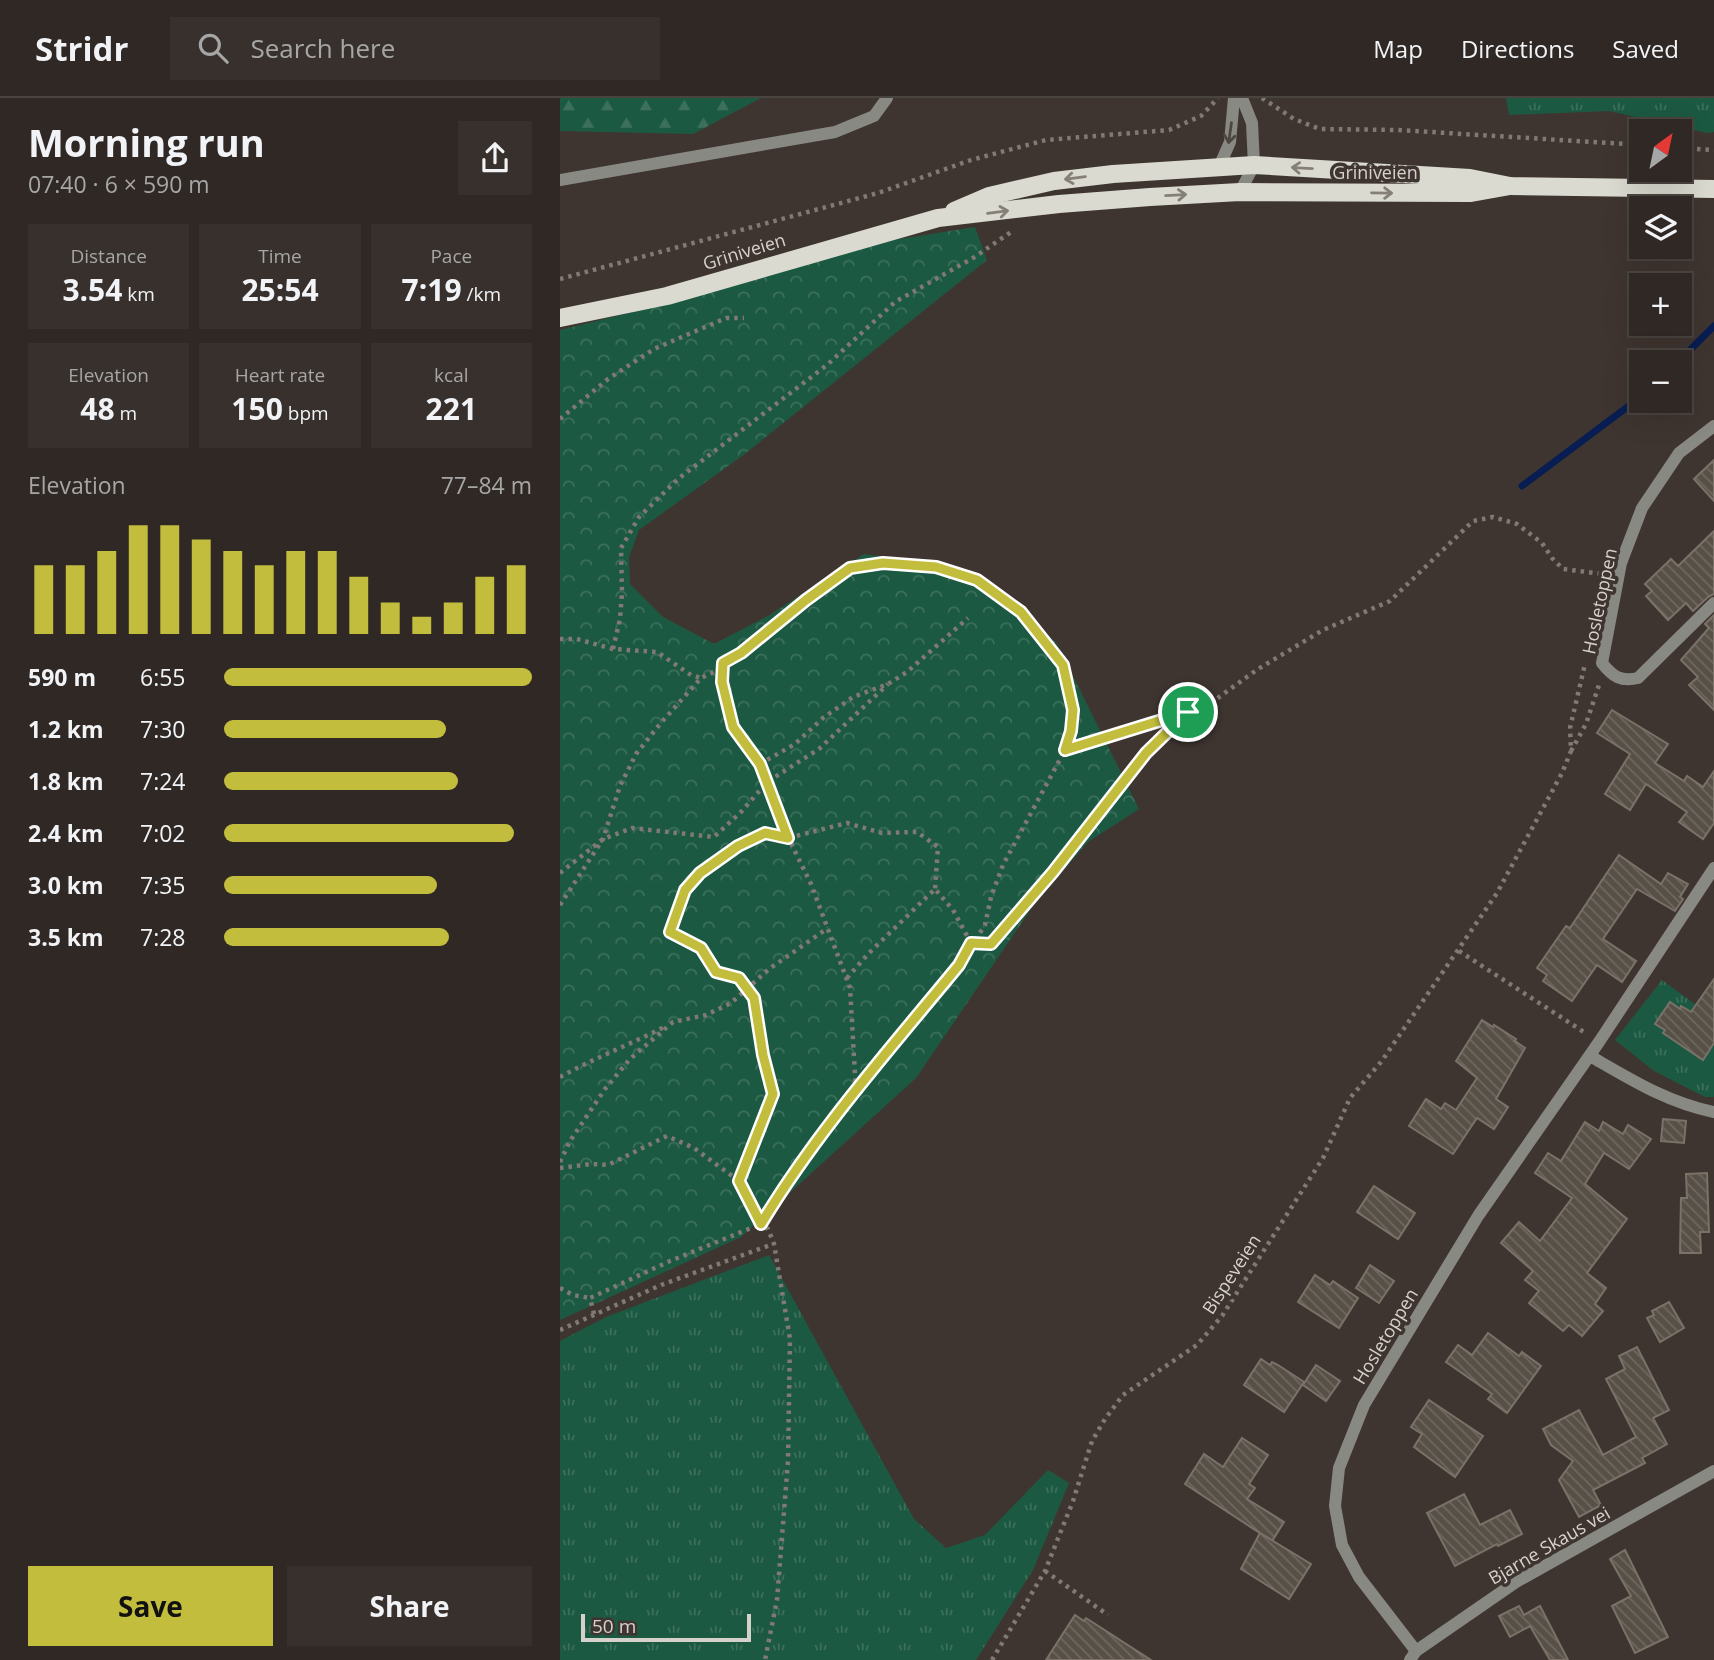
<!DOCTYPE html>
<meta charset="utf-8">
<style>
:root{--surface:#2f2824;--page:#37302c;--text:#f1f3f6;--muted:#a7a6a6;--line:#4a4441;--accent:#c3bd3e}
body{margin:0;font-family:"Open Sans",sans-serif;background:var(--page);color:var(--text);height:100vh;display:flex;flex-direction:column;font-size:26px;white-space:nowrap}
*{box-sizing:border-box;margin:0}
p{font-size:23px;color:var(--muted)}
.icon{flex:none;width:38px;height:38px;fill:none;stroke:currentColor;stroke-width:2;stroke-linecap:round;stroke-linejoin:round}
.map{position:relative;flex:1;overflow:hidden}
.panel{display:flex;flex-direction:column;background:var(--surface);width:560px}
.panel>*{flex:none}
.needle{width:46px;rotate:33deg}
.fabs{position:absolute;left:1069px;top:21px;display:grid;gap:14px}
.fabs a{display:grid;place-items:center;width:63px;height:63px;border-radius:0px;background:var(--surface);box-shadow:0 7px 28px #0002,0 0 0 2px var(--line);font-size:35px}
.scale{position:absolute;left:21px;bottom:18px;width:170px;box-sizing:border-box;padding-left:7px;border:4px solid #d7d1ce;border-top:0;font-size:19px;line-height:24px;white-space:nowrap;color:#d7d1ce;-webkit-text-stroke:5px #3f3530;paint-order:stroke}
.pin{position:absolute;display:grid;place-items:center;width:60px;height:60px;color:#fff;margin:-30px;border:4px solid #fff;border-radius:50%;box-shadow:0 2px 7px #0007}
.round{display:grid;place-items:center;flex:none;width:74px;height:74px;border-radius:0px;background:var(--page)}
.head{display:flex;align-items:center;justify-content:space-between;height:119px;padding:0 28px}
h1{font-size:38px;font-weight:700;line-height:52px}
.figures{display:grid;grid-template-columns:repeat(3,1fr);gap:10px;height:119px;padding:7px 28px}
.figures div{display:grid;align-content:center;border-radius:0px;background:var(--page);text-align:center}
.figures b{font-size:30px;font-weight:700}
.figures small{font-size:19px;font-weight:400}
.figures p{font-size:19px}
.chart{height:196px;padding:14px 28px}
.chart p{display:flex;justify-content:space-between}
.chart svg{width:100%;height:126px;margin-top:7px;stroke:var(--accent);stroke-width:6}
.primary-button{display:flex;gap:14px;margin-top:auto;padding:14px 28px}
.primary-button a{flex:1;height:80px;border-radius:0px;background:var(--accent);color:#111;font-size:28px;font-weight:700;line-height:80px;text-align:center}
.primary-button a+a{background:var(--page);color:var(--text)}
ul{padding:0 28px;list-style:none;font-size:23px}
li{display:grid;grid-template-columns:112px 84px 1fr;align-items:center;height:52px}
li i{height:18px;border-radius:9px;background:var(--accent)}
header{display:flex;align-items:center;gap:42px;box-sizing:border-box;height:98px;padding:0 35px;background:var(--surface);border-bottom:2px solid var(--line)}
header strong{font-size:33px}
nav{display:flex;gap:38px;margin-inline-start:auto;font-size:24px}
.search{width:490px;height:63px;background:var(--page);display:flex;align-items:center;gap:18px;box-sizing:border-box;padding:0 24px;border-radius:0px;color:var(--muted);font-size:26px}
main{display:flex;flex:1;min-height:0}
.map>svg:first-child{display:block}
</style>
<header>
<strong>Stridr</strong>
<div class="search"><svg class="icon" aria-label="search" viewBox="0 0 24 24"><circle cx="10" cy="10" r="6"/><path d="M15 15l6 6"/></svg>Search here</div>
<nav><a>Map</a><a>Directions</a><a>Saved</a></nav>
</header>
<main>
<section class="panel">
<div class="head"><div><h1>Morning run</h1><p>07:40 · 6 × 590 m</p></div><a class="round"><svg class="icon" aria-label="share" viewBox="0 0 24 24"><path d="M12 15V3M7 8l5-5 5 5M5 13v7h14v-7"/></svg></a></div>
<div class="figures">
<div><p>Distance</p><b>3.54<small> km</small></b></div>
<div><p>Time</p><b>25:54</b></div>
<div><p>Pace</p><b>7:19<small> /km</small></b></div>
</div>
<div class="figures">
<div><p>Elevation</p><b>48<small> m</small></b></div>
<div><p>Heart rate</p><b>150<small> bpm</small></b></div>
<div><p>kcal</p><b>221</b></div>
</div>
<div class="chart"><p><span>Elevation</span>77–84 m</p>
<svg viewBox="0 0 160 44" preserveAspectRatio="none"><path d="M5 44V20M15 44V20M25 44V15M35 44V6M45 44V6M55 44V11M65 44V15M75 44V20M85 44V15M95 44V15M105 44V24M115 44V33M125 44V38M135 44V33M145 44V24M155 44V20"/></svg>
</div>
<ul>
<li><b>590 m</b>6:55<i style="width:100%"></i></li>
<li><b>1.2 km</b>7:30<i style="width:72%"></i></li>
<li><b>1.8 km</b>7:24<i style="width:76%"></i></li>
<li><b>2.4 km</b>7:02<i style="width:94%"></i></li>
<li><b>3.0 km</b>7:35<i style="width:69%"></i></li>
<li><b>3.5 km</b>7:28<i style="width:73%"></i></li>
</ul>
<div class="primary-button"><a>Save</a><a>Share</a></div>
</section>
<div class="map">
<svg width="1154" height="1562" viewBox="0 0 1154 1562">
<defs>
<pattern id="grass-tufts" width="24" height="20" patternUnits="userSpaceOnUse" patternTransform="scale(1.75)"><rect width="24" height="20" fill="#1c5942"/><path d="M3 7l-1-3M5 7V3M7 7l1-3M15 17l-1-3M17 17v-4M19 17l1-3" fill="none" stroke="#3c705c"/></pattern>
<pattern id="forest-firs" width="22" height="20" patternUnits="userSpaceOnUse" patternTransform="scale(1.75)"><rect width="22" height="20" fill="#1c5942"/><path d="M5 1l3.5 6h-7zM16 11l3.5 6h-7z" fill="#3c705c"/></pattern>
<pattern id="park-crowns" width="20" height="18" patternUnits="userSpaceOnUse" patternTransform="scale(1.75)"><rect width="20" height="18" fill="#1c5942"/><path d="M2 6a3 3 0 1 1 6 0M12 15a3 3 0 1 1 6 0" fill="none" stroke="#3c705c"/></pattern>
<pattern id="building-back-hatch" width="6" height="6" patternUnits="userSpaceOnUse" patternTransform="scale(1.75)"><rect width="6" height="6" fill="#575047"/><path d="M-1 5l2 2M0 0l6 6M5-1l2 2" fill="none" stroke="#6e6860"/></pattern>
</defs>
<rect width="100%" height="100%" fill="#3f3530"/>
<g fill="url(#grass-tufts)">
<path d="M946,0H1154V34L1147,35L1049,13L949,17Z"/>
<path d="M1102,882L1151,918L1154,924V999H1145L1094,973L1055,942Z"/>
<path d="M209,1157L354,1421L386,1450L425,1437L488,1372L509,1385L473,1472L416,1562H0V1243L46,1219Z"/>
</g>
<path fill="url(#forest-firs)" d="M0,0H201L133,36L0,33Z"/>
<path fill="url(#park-crowns)" d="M415,129L427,162L182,358L79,432L69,459L70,486L103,519L154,546L208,518L304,456L383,467L454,501L497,546L579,711L528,744L475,805L356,980L181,1139L0,1222V232L93,209L302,147Z"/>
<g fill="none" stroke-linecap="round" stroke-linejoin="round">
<g stroke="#081e52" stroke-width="7">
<path d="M1118,264L1154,228"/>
<path d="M962,388L1082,298"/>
</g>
</g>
<g fill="url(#building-back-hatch)" stroke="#7a7269" stroke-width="2">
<path d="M1154,362V403L1134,381Z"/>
<path d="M1154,433V496L1148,499L1133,513L1126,505L1108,522L1086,498L1092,493L1085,486L1111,461L1118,468Z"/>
<path d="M1154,517V612L1129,587L1138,579L1121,562L1149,530L1145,526Z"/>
<path d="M1052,612L1108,646L1095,665L1124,683L1127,678L1143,689L1154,673V725L1143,741L1119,724L1127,714L1086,686L1070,712L1045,696L1070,656L1037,635Z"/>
<path d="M1059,757L1101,786L1108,775L1128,786L1120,799L1123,801L1115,813L1077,791L1043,841L1076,863L1062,884L1037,867L1012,903L983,883L987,877L977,870L1006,828L1010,830Z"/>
<path d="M1154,881V945L1143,962L1103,935L1105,932L1095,926L1110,904L1120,911L1121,908L1131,914Z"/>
<path d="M922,922L933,929L934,927L956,941L955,943L965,950L936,1001L948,1009L934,1031L917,1020L893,1056L849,1028L866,1001L881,1011L885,1005L896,1012L917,980L896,963Z"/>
<path d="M1103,1021L1126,1023L1124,1045L1101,1043Z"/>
<path d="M1025,1024L1039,1033L1043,1024L1063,1036L1068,1027L1091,1041L1069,1071L1044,1055L1025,1086L1067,1121L1027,1175L1046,1190L1035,1206L1043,1213L1022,1238L1009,1227L1003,1233L969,1205L979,1193L965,1182L973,1173L941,1145L959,1124L980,1143L1012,1100L975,1075L988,1055L1001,1063Z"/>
<path d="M1147,1075L1149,1134H1140L1141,1155H1120L1121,1100H1127L1126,1076Z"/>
<path d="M814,1088L855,1115L838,1141L797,1114Z"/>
<path d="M810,1167L834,1183L819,1205L796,1190Z"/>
<path d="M755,1177L770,1187L773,1183L798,1200L779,1230L738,1204Z"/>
<path d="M1109,1204L1124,1230L1100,1244L1087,1220L1094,1217L1092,1213Z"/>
<path d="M928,1235L959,1258L962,1254L981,1268L947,1315L928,1301L932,1296L886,1264L898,1247L912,1257Z"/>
<path d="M1077,1249L1109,1312L1093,1320L1107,1346L1082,1360L1085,1365L1033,1392L1041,1407L1019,1419L999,1382L1013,1363L991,1347L983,1331L1019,1312L1043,1357L1076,1339L1046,1281L1065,1271L1059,1258Z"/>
<path d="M701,1261L710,1267L712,1264L718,1267L744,1284L724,1314L684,1287Z"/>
<path d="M756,1267L780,1283L766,1303L743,1287Z"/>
<path d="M869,1302L923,1338L895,1379L854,1349L862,1336L851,1329Z"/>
<path d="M682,1340L708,1357L689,1386L695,1390L687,1401L724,1424L712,1443L625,1386L644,1356L663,1369Z"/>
<path d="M904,1396L920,1427L950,1412L962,1436L938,1448L937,1446L895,1468L867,1415Z"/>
<path d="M700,1435L751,1466L729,1501L681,1471Z"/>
<path d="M1065,1452L1108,1539L1075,1555L1052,1508L1071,1498L1050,1461Z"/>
<path d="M959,1508L964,1517L980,1508L1008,1562H990L970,1528L950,1539L939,1518Z"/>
<path d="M515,1517L524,1523L526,1520L591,1562H486Z"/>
</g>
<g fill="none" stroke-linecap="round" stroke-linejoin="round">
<g stroke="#817975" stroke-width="4.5" stroke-dasharray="3.5 5" stroke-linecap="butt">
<path d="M702,0L734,21L760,31L838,32L1082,47"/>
<path d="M1120,50L1154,52"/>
<path d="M0,181L318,95L411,62L486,42L609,32L641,18L658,0"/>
<path d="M0,321L48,281L94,251L166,220H184"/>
<path d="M0,541H17L53,551L97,554L131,577L141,580"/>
<path d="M53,551L60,521L62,495L61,450L79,419L118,381L267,267L335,204L413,160L454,132"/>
<path d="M163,566L162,584L173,629L200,666L226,735L251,786L290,890L296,994"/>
<path d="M505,652L628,614L655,602L698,571L763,532L830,503L913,423L933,419L957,426L982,445L992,460L1003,471L1043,476"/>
<path d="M1011,653L1026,626L1039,587"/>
<path d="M200,666L235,646L263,620L293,599L328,586L347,574L408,520"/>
<path d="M0,775L43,741L72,730L154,739L181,714L207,684L259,651L328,586"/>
<path d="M0,807L43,741L60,688L76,656L100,626L141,580L158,572L163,565L181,555L246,502L290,470L323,465L376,469L417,482L462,514L503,567L513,612L511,633L505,652L443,767L431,799L425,827L399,867L265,1034L220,1094L201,1126L208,1131L214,1146L230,1241L228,1363L217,1502L205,1562"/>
<path d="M899,853L1027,936"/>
<path d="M287,880L308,856L375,791L393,812L411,845L431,847L493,774L586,655L627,614"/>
<path d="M0,979C35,960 71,946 106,928"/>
<path d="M0,1064L10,1043L45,991L70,961L113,924L146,917L171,905L209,871L268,830"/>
<path d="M0,1070L31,1066L48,1067L107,1038L134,1050L179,1083"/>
<path d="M0,1190L13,1197L30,1200"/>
<path d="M34,1216L30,1200L110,1163L201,1126L179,1083L213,996L203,957L194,900L179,880L156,874L141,850L110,834L125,792L140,775L178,748L205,735L228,740L287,725L322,735L357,734L378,749L375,791"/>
<path d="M0,1232L101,1187L213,1146"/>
<path d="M485,1473L548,1517"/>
<path d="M432,1562L485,1473L513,1403L532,1343L545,1321L563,1297L637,1247L662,1218L763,1060L790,1000L821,964L937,795L1002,675L1011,653L1010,630L1025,566"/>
</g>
<g stroke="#898984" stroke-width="12">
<path d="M659,69L670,44L674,0"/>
<path d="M0,82L275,34L314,18L327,0"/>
<path d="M680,94L694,67L692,25L682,0"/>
<path d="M1154,328L1119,355L1082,410L1061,465L1042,565C1053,579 1061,584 1078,580L1154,505"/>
<path d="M1030,958C1070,981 1108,1005 1154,1014"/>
<path d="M856,1553L799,1479L782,1447L775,1408L779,1370L804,1307L918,1118L1039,944L1154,770"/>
<path d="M850,1562L856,1553L956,1484L1154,1373"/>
</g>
<g stroke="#dadad0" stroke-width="18">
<path d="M394,113L429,98L494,83L553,76L694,67L910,80L950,88L1154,91"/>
<path d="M0,220L107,198L378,120L499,106L590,99L680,94L911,95L950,88"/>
</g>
</g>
<defs><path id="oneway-shaft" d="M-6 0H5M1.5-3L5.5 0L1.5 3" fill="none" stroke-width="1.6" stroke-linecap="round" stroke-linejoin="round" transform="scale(1.75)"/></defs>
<use stroke="#4e4641" href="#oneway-shaft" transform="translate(670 35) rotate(98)"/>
<g stroke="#857f78">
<use href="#oneway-shaft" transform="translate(742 70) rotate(-177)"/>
<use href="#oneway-shaft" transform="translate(515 80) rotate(173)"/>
<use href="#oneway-shaft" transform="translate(822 95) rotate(1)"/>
<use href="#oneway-shaft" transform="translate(616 97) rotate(-3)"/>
<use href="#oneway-shaft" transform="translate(438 114) rotate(-7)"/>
</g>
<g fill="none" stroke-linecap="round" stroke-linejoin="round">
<g stroke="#fff" stroke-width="14">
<path id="route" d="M323,465L376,469L417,482L461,514L503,567L513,612L511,633L505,652L628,614L586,655L493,774L431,846L411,845L399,867C330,951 257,1033 201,1126L179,1083L213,996L203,957L194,900L179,880L156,874L141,850L110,834L125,792L140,775L178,748L205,735L228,740L200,666L173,629L162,584L163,565L181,555L246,502L290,470Z"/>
</g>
<use href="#route" stroke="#c3bd3e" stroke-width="9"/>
</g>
<g text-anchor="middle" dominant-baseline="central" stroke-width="7" stroke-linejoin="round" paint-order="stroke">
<g font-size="18" fill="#d7d1ce" stroke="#3f3530">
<text x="815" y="74">Griniveien</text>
<text transform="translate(184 153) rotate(-17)">Griniveien</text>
<text transform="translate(1039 503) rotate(-78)">Hosletoppen</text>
<text transform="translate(671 1176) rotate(-57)">Bispeveien</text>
<text transform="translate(825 1238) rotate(-59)">Hosletoppen</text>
<text transform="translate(989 1447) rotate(-30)">Bjarne Skaus vei</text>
</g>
</g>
</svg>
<div class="fabs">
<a><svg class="needle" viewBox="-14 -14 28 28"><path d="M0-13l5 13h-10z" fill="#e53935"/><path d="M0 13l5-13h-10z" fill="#a7a6a6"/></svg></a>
<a><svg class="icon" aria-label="layers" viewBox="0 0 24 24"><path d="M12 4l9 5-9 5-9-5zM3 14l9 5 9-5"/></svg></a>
<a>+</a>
<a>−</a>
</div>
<div class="scale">50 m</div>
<div class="pin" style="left:628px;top:614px;background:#1e9e55"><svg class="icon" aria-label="arrive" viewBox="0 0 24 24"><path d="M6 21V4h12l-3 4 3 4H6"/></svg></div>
</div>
</main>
